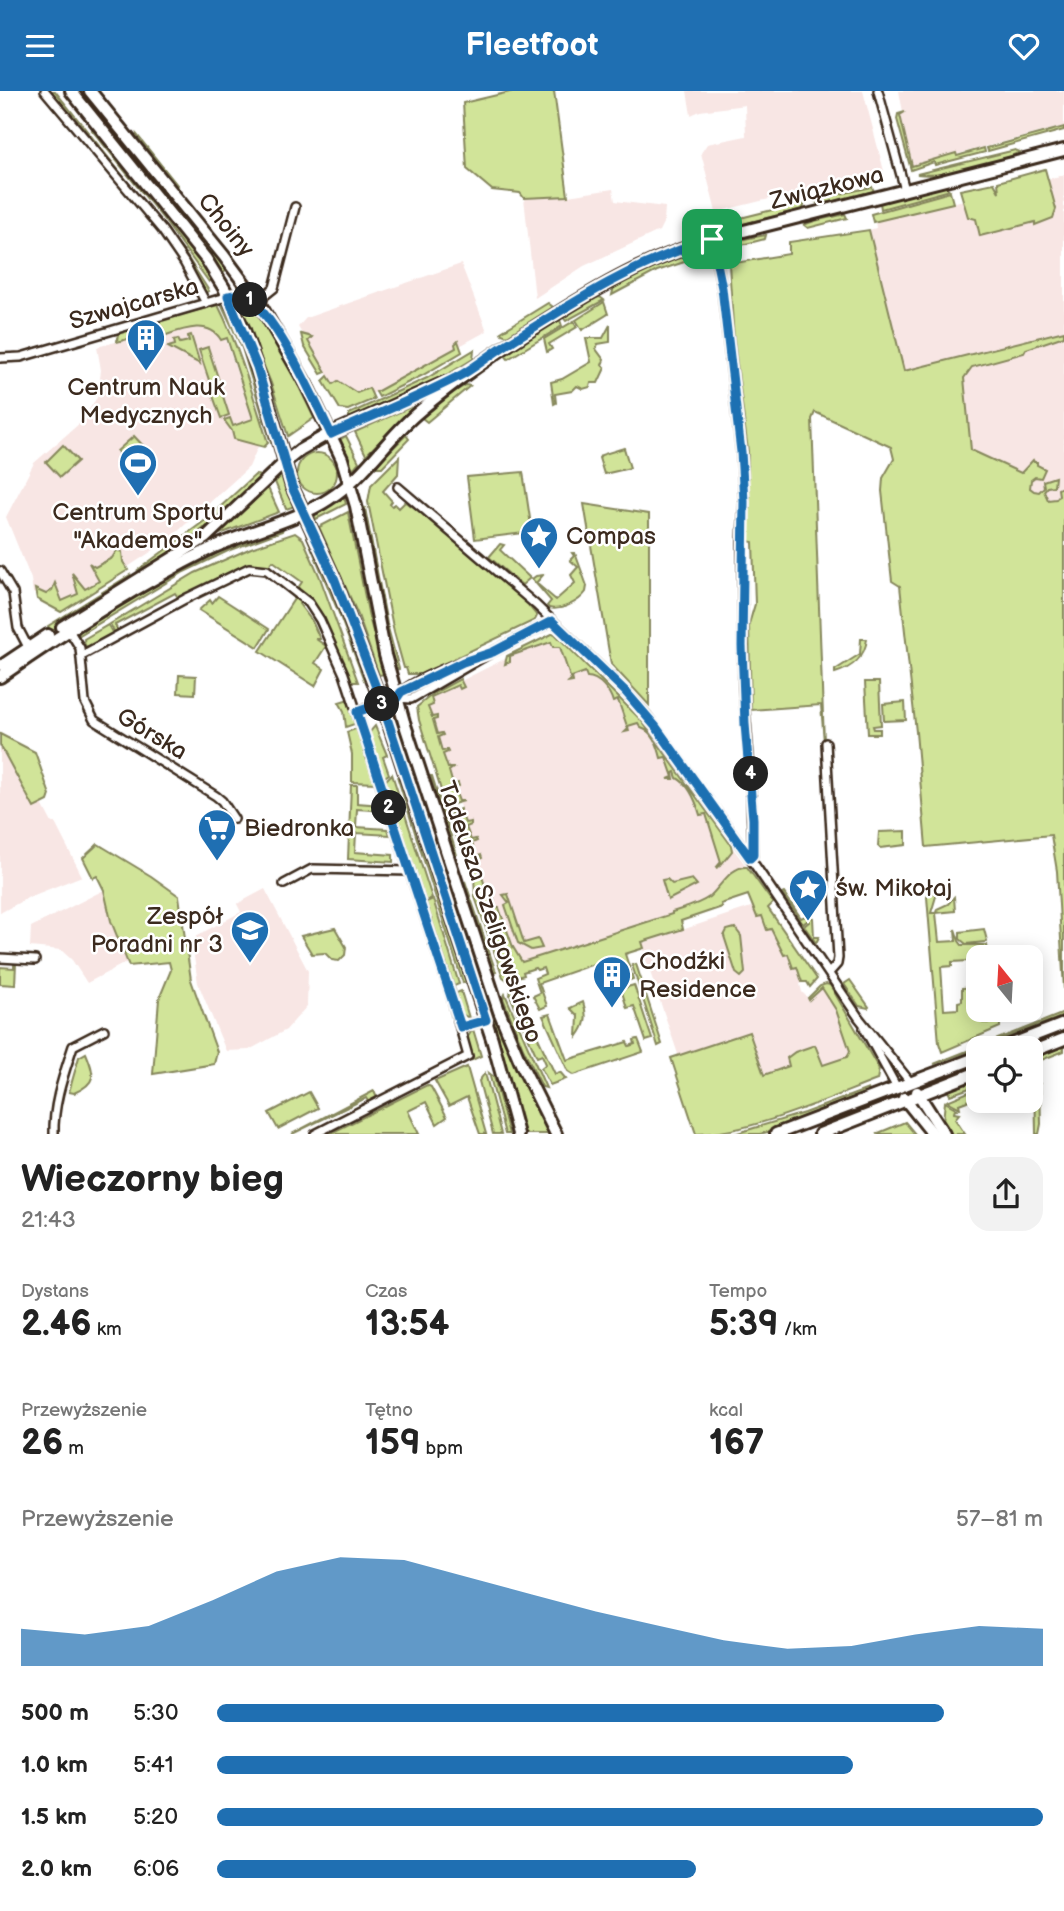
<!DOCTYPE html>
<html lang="pl">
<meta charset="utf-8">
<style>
:root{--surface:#fff;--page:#f2f2f2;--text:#222;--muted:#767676;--accent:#1f6fb2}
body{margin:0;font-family:"Balsamiq Sans",sans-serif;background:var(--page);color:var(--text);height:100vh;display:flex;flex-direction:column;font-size:26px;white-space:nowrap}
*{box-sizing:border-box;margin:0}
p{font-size:23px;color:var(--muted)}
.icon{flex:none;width:38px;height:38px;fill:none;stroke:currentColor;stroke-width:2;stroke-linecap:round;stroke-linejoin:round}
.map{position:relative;height:1043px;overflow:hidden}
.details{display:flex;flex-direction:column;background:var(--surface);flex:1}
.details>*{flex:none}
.needle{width:46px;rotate:342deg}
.fabs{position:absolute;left:966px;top:854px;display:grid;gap:14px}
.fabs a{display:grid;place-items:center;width:77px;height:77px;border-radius:14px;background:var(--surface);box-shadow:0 4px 18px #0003;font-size:35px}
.pin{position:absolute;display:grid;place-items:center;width:60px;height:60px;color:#fff;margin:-30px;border-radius:14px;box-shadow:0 4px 10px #0006}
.km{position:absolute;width:35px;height:35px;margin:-18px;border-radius:50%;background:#222;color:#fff;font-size:19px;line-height:35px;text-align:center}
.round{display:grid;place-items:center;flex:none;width:74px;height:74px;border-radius:21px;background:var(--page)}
.headline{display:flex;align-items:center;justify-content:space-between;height:119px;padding:0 21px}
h1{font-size:38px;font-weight:700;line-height:52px}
.metrics{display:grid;grid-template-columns:repeat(3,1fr);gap:10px;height:119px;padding:7px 21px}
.metrics div{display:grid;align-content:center}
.metrics b{font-size:35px;font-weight:700}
.metrics small{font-size:19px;font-weight:400}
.metrics p{font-size:19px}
.chart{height:196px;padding:14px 21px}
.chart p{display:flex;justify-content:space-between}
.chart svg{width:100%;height:126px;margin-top:7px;fill:var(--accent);opacity:.7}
ul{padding:0 21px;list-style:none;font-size:23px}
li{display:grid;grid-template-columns:112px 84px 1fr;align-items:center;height:52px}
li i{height:18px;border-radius:9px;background:var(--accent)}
header{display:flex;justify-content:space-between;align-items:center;height:91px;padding:0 21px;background:var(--accent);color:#fff;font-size:32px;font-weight:700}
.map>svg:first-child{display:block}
</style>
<header><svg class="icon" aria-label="menu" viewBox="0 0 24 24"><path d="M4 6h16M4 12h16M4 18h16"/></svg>Fleetfoot<svg class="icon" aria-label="heart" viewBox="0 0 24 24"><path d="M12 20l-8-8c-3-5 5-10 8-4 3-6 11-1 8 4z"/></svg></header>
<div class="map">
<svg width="1064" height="1043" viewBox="0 0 1064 1043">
<rect width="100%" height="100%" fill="#fff"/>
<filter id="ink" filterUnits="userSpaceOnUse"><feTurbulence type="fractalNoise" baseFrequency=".0143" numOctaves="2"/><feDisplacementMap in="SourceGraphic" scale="14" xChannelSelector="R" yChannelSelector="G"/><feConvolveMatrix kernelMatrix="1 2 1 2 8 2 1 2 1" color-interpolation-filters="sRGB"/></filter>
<g filter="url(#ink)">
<g fill="#f8e6e4">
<path d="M687,0H863L884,80L716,121L701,62L707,53L746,45L745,14L700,20L691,24Z"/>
<path d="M899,0H1064V35L912,75L899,23L903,21Z"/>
<path d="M1064,84V422L1020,397L1021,382L971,359L964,287L969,277L904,280L869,139L876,137L875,131Z"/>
<path d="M613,98L615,110L665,116L664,130L659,140L584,175L535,207L524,107L568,105Z"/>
<path d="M461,173L487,240L372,303L369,297L357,302L338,290L333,293L298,236L306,227Z"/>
<path d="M205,227L225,246L260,351L249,376L166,451L62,519L33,502L31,488L6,426L34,372L80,332L98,305L101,279L97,256Z"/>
<path d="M554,543L620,608L656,650L661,667L666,666L672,682L675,681L677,687L682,689L747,776L737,777L713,803L699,812L672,821V823L522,871L513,856L501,819L495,817L490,808L427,615L432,613L431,605Z"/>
<path d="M0,649L45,712L42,713L52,732H55L82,785L29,806L0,822Z"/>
<path d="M265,798L308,880L307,915L286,939L249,959L226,960L198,892L194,866L196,845L241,821L237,813Z"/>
<path d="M104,799L111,830L127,871L87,892L72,869L61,859L30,856L31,836Z"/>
<path d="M760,813L813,887L800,893L802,901L809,908L821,896L854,945L861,965L697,1019L646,869L643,852Z"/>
</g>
<g fill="#d1e499" stroke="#86875c" stroke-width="2">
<path d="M50,0H55L184,161L209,200L204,202L183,163L173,149Z"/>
<path d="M514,0H554L568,105L524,107L520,102L492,99L467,78L463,12Z"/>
<path d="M905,21L900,24L912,75L956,62L957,65L984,57L985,61L935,74L934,71L911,79L897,28L898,23Z"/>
<path d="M106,28L228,178L222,183L205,159L102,31Z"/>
<path d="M1064,36V39L988,60L987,57Z"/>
<path d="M94,37L166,125L212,188L209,191L164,129L92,39Z"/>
<path d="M137,44L178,95L175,97L138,51Z"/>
<path d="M1015,59L1020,61C994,74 945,87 917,83Z"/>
<path d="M1045,78L1056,118L1053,127L1035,134V131L980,145L976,128L968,126L960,99L994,92L999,101L998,91Z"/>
<path d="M944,95L950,99L881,118L880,112Z"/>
<path d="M872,96L874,100L820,114L813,109Z"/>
<path d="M950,101L953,112L873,131L871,123Z"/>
<path d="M805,111L803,118L724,138V131Z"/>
<path d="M845,123L847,127L808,137L804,134C819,127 831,127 845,123Z"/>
<path d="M869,139L904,280L1064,240V245L1026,258L1024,262L972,276L964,287L971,359L1021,382L1033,369L1034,371H1037V374L1045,378L1041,387L1035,386L1031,389L1030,397L1034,400L1039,401L1044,396L1043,390L1055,386L1054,395L1047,396L1044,400L1048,409L1056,408L1059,404L1058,398L1064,395V899L1057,780L1051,744L926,756L916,641L900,495L892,490L882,400L883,387L894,368L891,356L815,321L812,328L824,651L821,614L751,619L749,533L755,513L753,451L747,450L748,360L734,249L729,173L789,163V151Z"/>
<path d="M766,144L765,148L730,157L727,151Z"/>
<path d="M706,156L712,162L657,180L612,204L614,195L665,171Z"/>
<path d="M600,206L604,209L566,230L563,226L595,207Z"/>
<path d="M604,211L608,223L582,239L576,229Z"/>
<path d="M244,212C261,214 305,308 314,327L288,345L271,292L240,218Z"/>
<path d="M548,212L553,216L507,245L502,243L501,241Z"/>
<path d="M218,214C240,258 253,305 268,352L264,356L234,348L232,340L224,329L230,327L233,335L253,328L227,247L221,249C207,225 175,242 154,248L150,235L152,231Z"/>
<path d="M222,214C241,223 268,327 275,352H271L242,257Z"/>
<path d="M560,229L562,235L508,268L505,264L506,261Z"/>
<path d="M574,230L577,236L549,253L552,258L547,261L544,248Z"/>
<path d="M141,234L146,243L117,251L118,241Z"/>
<path d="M610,234V251L598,253L596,258L604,269L602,274L605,277L598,292H591L590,296L583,298L577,295L572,300L555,303L556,312L554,313L551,291L562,288L591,271L586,247H603Z"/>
<path d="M301,243L312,246L308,250L326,281L321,283L304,255Z"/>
<path d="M191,244L200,273L168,256L175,254L174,249L178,248L180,252L189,250L188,245Z"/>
<path d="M458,250L462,261L423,284L379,306L376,301L456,257L455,253Z"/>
<path d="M208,256L219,290L210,292L199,259Z"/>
<path d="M474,259L473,268L435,291L349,329V323L427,287Z"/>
<path d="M328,285L333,293L338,290L357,302L369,297L374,308L348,319L340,318L323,290Z"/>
<path d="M466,294L470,295L427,331L422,327L447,305Z"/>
<path d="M221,299L229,324L221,327L212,302Z"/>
<path d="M428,308L390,340L366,364L355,341Z"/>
<path d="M406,344L409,348L382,376H374Z"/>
<path d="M134,345L150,362L133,378L117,360Z"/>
<path d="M346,345L359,371L353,378L339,349Z"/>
<path d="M63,354L78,370L60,386L46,371Z"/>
<path d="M624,357L630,377L604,383L599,367L601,364Z"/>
<circle cx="317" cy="382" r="20"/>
<path d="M399,366L398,383L383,400L392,410L390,413L392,415L395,413L399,417L405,411L425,423L530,513L529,515L537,525L535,529L422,583H408L406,577H404L394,541L368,411L371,394Z"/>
<path d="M523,381L532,441L475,448L467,386Z"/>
<path d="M255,384L262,385C225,421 187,454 141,480L138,479L207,428Z"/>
<path d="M282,384L295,415L286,418L275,391Z"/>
<path d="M268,397L279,421L217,444Z"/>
<path d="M344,406L346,413L316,428L314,423Z"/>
<path d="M584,413L649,423V614L611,573Z"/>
<path d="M361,415L365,417L387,533L399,578L394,579Z"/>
<path d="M348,421L369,526L385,583L379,584L358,524L319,436Z"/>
<path d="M284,433L282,440L230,459L184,481L78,545L80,539L148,495L201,467Z"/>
<path d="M295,442L303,448L319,484L358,591H351L320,520L298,497L302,491L273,470L269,475C237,472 207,494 179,508L175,502L115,534L118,540L115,542L110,533L195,482L251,457Z"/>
<path d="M307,446L311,449L329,488L368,588L364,589L338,520Z"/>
<path d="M500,453L504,454L500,459L530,487L522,494L489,466Z"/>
<path d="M117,459L122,461L123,471L128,479L61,521L37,508L35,498L46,503L52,499L55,492L62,510L78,503L72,482L85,498L99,490L89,472L95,476L112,467Z"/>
<path d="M572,462H575L587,495L586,501C579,511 561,520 549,517L547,515L551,510L532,488L536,485L543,484L536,492L556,509L575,492L571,484L578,476L570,469L574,465Z"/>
<path d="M130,484L129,491L51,540L48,535Z"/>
<path d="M218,505L269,538L258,556L199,519L210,509L212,512Z"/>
<path d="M296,505L301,509L299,513L312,530L320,548H316L326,555L315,572L324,578L315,595L260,560Z"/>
<path d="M108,534L113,543L88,556L85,555L84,548Z"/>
<path d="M554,542L641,629L731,754L732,760L720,775L716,777L721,771L706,723L700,724C696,710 690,694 677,687L675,681L673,682L674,688H668L673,686L666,666L661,667C658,655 654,641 641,637L638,632L628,635L629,640L625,641L628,638L618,609L613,611C610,600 599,586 587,586L585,581L572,586L573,591L567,592L571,589L560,556H553L551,551L510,565V571L505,573L507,565Z"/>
<path d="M861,548H867C865,566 852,577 835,582V579L860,563Z"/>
<path d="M179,584L196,585L195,603L178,602Z"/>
<path d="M460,588L464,596L460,598L458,594L431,606L433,614L428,616L432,626L437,625V628L433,629L437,643L442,642L443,644L438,646L442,660L447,659L448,661L443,663L448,677H453L449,680L453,694L458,692L459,695L454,697L459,710H464L446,715L419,629L417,616L434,602Z"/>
<path d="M865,591H879L881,634L873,635L874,638H880V643H868Z"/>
<path d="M349,608L357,632L346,636L344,620L339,611Z"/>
<path d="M905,611L906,629L884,630L883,613Z"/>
<path d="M397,633L414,687L431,728L482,885L476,887L394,634Z"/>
<path d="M375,635L387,664L383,666L389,683L383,687L368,643Z"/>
<path d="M358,637L375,686L376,692L352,691V663L347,641Z"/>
<path d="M0,643L35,661L50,704L48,710L34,717L0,654Z"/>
<path d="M392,683L432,807L424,811L384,691Z"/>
<path d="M397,685L406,701L467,891L463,892Z"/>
<path d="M431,685H432L457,764L447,748Z"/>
<path d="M351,694H357V712L382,714L384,720L357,718L356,736L388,738L390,744L356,742L355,761L393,764V771L348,768Z"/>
<path d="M460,718L465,732L471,731V734L466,736L471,749L476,748L477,750L472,752L476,766L481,764L482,767L477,769L489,808L494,807L495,817H499L513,856L522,871L672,823V821C684,817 698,814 709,806C720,797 731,774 747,776L773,812L768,817L817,888L810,896L807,891H802L797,876L793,877L788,863L784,864L771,838L767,839L762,825L757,826L748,804L721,813L722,816L681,830L683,838L642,851L644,857L625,863L633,888L620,893L611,867L539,892L547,915L540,918L533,905L540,902L535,887L545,883L543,877L537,879L535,877L523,881L524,884L507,889L503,886L475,806L474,785L468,766L456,747L448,724Z"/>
<path d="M906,740V754L880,757L878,755L879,741Z"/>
<path d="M98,753L151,785L179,805L191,889L217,961L214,973L153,983L159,908L171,879L169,871L129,875L111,830L104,799L97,785L93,787L83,767Z"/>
<path d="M667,788L672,793L692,788L697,794L668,809L662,789Z"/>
<path d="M465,790L496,881L493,882L469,814Z"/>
<path d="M784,802L801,827L807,824L813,827L814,846H819L816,852L804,835L809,831L808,829L803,833L782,803Z"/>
<path d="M937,802L931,822H936L937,818L948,813L954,806L955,820L936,822L939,851L956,850L955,838L959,850L962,854H987L989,866H978V872L969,870L952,871V875L941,876L944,919L958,918V911L962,910V897L978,896V899L968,900L970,921H979L983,932H1000V936L942,961L939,952L927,806L928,803Z"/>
<path d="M508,803L524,852L538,848L542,857L531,859L518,852L505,814L509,812L503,804Z"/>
<path d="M433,808L459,893L452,896L424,812Z"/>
<path d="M335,837L346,856L345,864L339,870L332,869L325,862L312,863L301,845Z"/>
<path d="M735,837L741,845L745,882L741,886L736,882L724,845L727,839Z"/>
<path d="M984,838L987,850L985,851L966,853L960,848V841Z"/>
<path d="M14,872H16L15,894L0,893V876L14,877Z"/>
<path d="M636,873L662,953L658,955L632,874Z"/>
<path d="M850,889L869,916L868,917L859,915L844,893Z"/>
<path d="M485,892L550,1043H523L479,894Z"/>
<path d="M826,893L830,894L879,978L877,989C827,1008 749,1043 696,1043L671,967L749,941L764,984L789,975L787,967L795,961L815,954L823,974L847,966L850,960L836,919L822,897L809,909L808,907L820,895Z"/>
<path d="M634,894L652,948L646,950L634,915L627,917L621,898Z"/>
<path d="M511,898L519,899L523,905L521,906L529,922L519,926L510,904Z"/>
<path d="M461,900L469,927L461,923L454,903Z"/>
<path d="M505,903L546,997L542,996L523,957L503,907Z"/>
<path d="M583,911C588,925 586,935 577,946L578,925L570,917Z"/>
<path d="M1064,922V925L934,973Z"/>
<path d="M550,923L567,969L627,951L629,955L635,953L634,949L638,948L643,961L574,984L568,980L543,925Z"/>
<path d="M533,925L534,927L530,930L555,983L560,981L566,988L550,994L541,977L546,973L542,964L537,966L521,930Z"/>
<path d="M473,938L481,965L472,969L467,947Z"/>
<path d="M1064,953V960L1031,973V966Z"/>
<path d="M86,962C95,984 97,992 74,1002L69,1001L79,966Z"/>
<path d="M467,976L486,1043H480L467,1006L449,1015L435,990Z"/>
<path d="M1033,976L1038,982L1037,993H1040L1041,1033L1039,1043H1036L1035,986H1031V977Z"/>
<path d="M485,982L501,1043H493L479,990Z"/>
<path d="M489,982L494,986L509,1043H505Z"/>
<path d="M978,986V994L950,1004L947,998Z"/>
<path d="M427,994L431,996L447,1026L437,1033L426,1011L408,1020L419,1043H329Z"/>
<path d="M978,997V1006L959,1013L960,1017L947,1010Z"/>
<path d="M868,998L870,1004L775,1039L760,1043H734L804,1022Z"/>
<path d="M374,1000L377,1007L369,1012L366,1007L292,1043Z"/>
<path d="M309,1001L318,1017L278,1038L269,1022Z"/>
<path d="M945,1011L959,1019L955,1018L954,1022L959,1023L955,1028L965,1043H951L943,1030Z"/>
<path d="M905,1031L915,1043H876Z"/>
</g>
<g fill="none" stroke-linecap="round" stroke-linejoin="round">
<g stroke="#3b2a1e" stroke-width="12">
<g id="street">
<path d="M45,0L162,139L184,171L206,212"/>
<path d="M878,0L905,99"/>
<path d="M712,148L722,197L741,361L744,410L742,452L743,596L750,678L753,764L750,767"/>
<path d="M261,215L264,205L274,197L295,116"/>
<path d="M0,267L21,266L233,204L241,203L255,214"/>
<path d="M398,396L536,514L625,600L647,625L750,767L859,927L911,992"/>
<path d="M0,480L13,502L18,537L30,560"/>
<path d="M67,536L80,557L85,611L94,629L216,705L222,710L234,728"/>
<path d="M82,564L185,508L249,477L267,479L309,512L320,529L344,583L450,901L468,965L315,1043"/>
<path d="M397,606C407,591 454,573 473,568"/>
<path d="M357,621L397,607L411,608L485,565L552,530"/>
<path d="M826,652L838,867L837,873L829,882"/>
<path d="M284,793L312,778L410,780"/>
<path d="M0,867L35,869"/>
<path d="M461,936L486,929"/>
<path d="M864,937L897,997"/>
<path d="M54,1043C53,1013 64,983 73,955L104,939"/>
</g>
</g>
<g stroke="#3b2a1e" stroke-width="16">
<g id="secondary">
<path d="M71,0L206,168L224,197L244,239L264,298L292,396L335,489L387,627L492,948L518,1043"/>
<path d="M90,0L224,165L261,215L307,295L342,368L356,415L385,564L404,631L499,920L522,975L556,1043"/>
<path d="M62,536L205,447L285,371L300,359L323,346L446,291"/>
<path d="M3,574L48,544"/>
<path d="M0,586C64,541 138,494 208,459C245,441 296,430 329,408C364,386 385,350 416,323C460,285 503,256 553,225C612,188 656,164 724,145L1064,59"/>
<path d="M1002,957L1064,933"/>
<path d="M1031,961L1064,948"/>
<path d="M917,1001L944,1043"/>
<path d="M904,1007L933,1043"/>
<path d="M776,1043L978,966"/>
<path d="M820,1043L978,981"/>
</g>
</g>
<use href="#street" stroke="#fff" stroke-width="7"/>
<use href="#secondary" stroke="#fff" stroke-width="10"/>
</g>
</g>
<g fill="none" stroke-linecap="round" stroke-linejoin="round" filter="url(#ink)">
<g stroke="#fff" stroke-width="14">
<path id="route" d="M712,148C636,171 578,208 512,250C495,260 480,273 463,283C420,306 375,324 331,343C316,312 274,218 244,205C239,202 234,204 228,205L257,276L292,396L335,489L382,612L357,621L461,936L486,929L382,612L397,607L401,601L463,571L493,561L552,530L625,600L656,636L750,767L753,764V728L745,633L742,555L744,410L741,361L722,197L712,148"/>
</g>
<use href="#route" stroke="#1f6fb2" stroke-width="9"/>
</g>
<defs>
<g id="building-pin" transform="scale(2.0125)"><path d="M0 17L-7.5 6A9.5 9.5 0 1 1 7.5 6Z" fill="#1f6fb2" stroke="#fff"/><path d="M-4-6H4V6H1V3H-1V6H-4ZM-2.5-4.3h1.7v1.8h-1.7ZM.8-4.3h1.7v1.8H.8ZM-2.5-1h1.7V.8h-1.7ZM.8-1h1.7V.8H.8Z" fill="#fff"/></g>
<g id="stadium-pin" transform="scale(2.0125)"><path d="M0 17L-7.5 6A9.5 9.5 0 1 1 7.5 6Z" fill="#1f6fb2" stroke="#fff"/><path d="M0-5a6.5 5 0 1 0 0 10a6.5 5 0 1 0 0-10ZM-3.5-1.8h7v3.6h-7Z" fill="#fff"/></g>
<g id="sight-pin" transform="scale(2.0125)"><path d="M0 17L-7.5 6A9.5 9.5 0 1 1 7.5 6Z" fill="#1f6fb2" stroke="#fff"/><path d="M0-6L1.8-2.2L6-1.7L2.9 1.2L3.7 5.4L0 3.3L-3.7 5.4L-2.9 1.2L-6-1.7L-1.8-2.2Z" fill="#fff"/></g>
<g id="supermarket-pin" transform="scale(2.0125)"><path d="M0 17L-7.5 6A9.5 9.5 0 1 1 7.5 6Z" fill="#1f6fb2" stroke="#fff"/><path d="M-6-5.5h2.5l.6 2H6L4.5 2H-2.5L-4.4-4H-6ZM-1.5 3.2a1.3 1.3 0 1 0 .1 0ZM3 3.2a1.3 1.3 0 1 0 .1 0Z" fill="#fff"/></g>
<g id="school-pin" transform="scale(2.0125)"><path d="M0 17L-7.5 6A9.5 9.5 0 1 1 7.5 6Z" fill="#1f6fb2" stroke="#fff"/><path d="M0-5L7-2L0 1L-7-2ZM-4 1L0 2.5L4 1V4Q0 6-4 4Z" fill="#fff"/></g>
</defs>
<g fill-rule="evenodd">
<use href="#building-pin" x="146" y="247"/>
<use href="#stadium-pin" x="138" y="372"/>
<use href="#sight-pin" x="539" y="445"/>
<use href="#supermarket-pin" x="217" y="737"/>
<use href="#sight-pin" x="808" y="797"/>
<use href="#school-pin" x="250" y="839"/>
<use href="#building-pin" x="612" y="884"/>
</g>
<g text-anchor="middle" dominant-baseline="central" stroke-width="5" stroke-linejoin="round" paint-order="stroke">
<g font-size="24" fill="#3b2a1e" stroke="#fff">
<text transform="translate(827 97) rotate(-14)">Związkowa</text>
<text transform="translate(226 134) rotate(51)">Choiny</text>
<text transform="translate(134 213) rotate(-16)">Szwajcarska</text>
<text transform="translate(152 643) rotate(31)">Górska</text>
<text transform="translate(490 821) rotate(71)">Tadeusza Szeligowskiego</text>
</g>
<g font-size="24" fill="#3b2a1e" stroke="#fff" text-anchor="start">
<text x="146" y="296" text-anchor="middle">Centrum Nauk<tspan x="146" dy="28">Medycznych</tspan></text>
<text x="138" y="421" text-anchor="middle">Centrum Sportu<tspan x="138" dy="28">"Akademos"</tspan></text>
<text x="566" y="445">Compas</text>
<text x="244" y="737">Biedronka</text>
<text x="835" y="797">św. Mikołaj</text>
<text x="223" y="825" text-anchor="end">Zespół<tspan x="223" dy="28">Poradni nr 3</tspan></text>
<text x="639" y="870">Chodźki<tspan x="639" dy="28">Residence</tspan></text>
</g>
</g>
</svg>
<div class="fabs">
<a><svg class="needle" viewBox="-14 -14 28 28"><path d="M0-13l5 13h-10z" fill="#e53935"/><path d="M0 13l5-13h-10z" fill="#767676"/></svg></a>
<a><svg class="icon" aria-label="locate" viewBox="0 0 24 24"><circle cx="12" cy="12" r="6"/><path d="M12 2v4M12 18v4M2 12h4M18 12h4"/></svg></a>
</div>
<div class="pin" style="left:712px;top:148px;background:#1e9e55"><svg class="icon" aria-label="arrive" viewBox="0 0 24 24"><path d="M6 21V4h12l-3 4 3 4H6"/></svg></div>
<b class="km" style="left:250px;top:209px">1</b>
<b class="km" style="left:389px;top:717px">2</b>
<b class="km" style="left:382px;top:613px">3</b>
<b class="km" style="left:751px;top:683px">4</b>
</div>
<section class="details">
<div class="headline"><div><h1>Wieczorny bieg</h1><p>21:43</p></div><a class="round"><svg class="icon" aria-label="share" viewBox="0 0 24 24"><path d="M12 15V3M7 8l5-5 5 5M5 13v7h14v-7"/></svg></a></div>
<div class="metrics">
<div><p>Dystans</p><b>2.46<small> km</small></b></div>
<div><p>Czas</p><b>13:54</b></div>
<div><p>Tempo</p><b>5:39<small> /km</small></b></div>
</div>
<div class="metrics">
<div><p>Przewyższenie</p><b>26<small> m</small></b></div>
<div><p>Tętno</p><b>159<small> bpm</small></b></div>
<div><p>kcal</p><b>167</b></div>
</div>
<div class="chart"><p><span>Przewyższenie</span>57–81 m</p>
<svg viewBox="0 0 160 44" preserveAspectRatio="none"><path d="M0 44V31L10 33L20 30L30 21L40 11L50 6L60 7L70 13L80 19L90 25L100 30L110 35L120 38L130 37L140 33L150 30L160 31V44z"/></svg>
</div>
<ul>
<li><b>500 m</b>5:30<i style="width:88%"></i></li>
<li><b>1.0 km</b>5:41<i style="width:77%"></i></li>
<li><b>1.5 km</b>5:20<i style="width:100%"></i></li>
<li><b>2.0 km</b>6:06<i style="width:58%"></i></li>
</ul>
</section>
